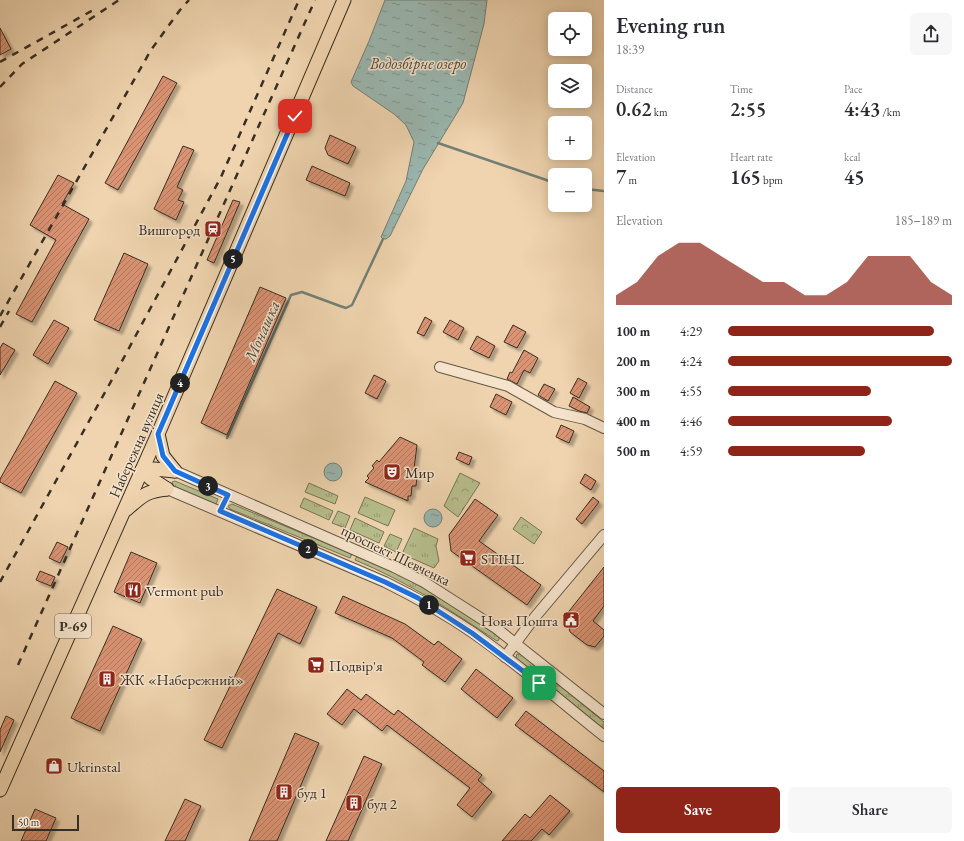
<!DOCTYPE html>
<meta charset="utf-8">
<style>
:root{--surface:#fff;--page:#f7f7f7;--text:#2b2b33;--muted:#7c7c81;--accent:#8f2418}
body{margin:0;font-family:"EB Garamond",serif;background:var(--page);color:var(--text);height:100vh;display:flex;flex-direction:column;font-size:15px;white-space:nowrap}
*{box-sizing:border-box;margin:0}
p{font-size:13px;color:var(--muted)}
.icon{flex:none;width:22px;height:22px;fill:none;stroke:currentColor;stroke-width:2;stroke-linecap:round;stroke-linejoin:round}
.map{position:relative;flex:1;overflow:hidden}
.panel{display:flex;flex-direction:column;background:var(--surface);width:360px}
.panel>*{flex:none}
.buttons{position:absolute;left:548px;top:12px;display:grid;gap:8px}
.buttons a{display:grid;place-items:center;width:44px;height:44px;border-radius:6px;background:var(--surface);box-shadow:0 2px 10px #0003;font-size:20px}
.scale{position:absolute;left:12px;bottom:10px;width:67px;box-sizing:border-box;padding-left:4px;border:2px solid #382e22;border-top:0;font-size:11px;line-height:14px;white-space:nowrap;color:#382e22;-webkit-text-stroke:3px #f5e3cb;paint-order:stroke}
.pin{position:absolute;display:grid;place-items:center;width:34px;height:34px;color:#fff;margin:-17px;border-radius:8px;box-shadow:0 2px 6px #0006}
.km{position:absolute;width:20px;height:20px;margin:-10px;border-radius:50%;background:#222;color:#fff;font-size:11px;line-height:20px;text-align:center}
.round{display:grid;place-items:center;flex:none;width:42px;height:42px;border-radius:6px;background:var(--page)}
.head{display:flex;align-items:center;justify-content:space-between;height:68px;padding:0 12px}
h1{font-size:22px;font-weight:600;line-height:30px}
.figures{display:grid;grid-template-columns:repeat(3,1fr);gap:6px;height:68px;padding:4px 12px}
.figures div{display:grid;align-content:center}
.figures b{font-size:20px;font-weight:600}
.figures small{font-size:11px;font-weight:400}
.figures p{font-size:11px}
.chart{height:112px;padding:8px 12px}
.chart p{display:flex;justify-content:space-between}
.chart svg{width:100%;height:72px;margin-top:4px;fill:var(--accent);opacity:.7}
.cta{display:flex;gap:8px;margin-top:auto;padding:8px 12px}
.cta a{flex:1;height:46px;border-radius:6px;background:var(--accent);color:#fff;font-size:16px;font-weight:600;line-height:46px;text-align:center}
.cta a+a{background:var(--page);color:var(--text)}
ul{padding:0 12px;list-style:none;font-size:13px}
li{display:grid;grid-template-columns:64px 48px 1fr;align-items:center;height:30px}
li i{height:10px;border-radius:5px;background:var(--accent)}
main{display:flex;flex:1;min-height:0}
.map>svg:first-child{display:block}
</style>
<main>
<div class="map">
<svg width="604" height="841" viewBox="0 0 604 841">
<defs>
<pattern id="grass-tufts" width="24" height="20" patternUnits="userSpaceOnUse"><rect width="24" height="20" fill="#b7bd8c"/><path d="M3 7l-1-3M5 7V3M7 7l1-3M15 17l-1-3M17 17v-4M19 17l1-3" fill="none" stroke="#969a72"/></pattern>
<pattern id="park-crowns" width="20" height="18" patternUnits="userSpaceOnUse"><rect width="20" height="18" fill="#b7bd8c"/><path d="M2 6a3 3 0 1 1 6 0M12 15a3 3 0 1 1 6 0" fill="none" stroke="#969a72"/></pattern>
<pattern id="water-ripples" width="26" height="14" patternUnits="userSpaceOnUse"><rect width="26" height="14" fill="#9ab7b0"/><path d="M2 4q2-2 4 0t4 0M15 11q2-2 4 0t4 0" fill="none" stroke="#7f958f"/></pattern>
<pattern id="building-hatch" width="6" height="6" patternUnits="userSpaceOnUse"><rect width="6" height="6" fill="#da9373"/><path d="M-1 1l2-2M0 6l6-6M5 7l2-2" fill="none" stroke="#b2785e"/></pattern>
<filter id="shadow"><feDropShadow dx="3.5" dy="3.5" stdDeviation="1" flood-color="#0004"/></filter>
</defs>
<rect width="100%" height="100%" fill="#efd4af"/>
<filter id="stains"><feTurbulence type="fractalNoise" baseFrequency=".005" numOctaves="4"/><feColorMatrix values="0 0 0 0 .2 0 0 0 0 .09 0 0 0 0 .02 0 0 0 .5 -.17"/></filter>
<radialGradient id="worn" r=".72"><stop offset=".6" stop-color="#630" stop-opacity="0"/><stop offset="1" stop-color="#630" stop-opacity=".3"/></radialGradient>
<g fill="url(#grass-tufts)" stroke="#787657">
<path d="M175,481L218,499L216,504L173,486L172,482Z"/>
<path d="M309,483L338,496L335,504L305,492Z"/>
<path d="M365,497L395,510L388,526L358,513Z"/>
<path d="M304,498L333,511L329,520L300,507Z"/>
<path d="M232,504L352,554L350,558L230,509L228,506Z"/>
<path d="M338,511L350,516L345,528L332,523Z"/>
<path d="M355,518L384,532L379,543L350,530Z"/>
<path d="M414,528L438,539L436,546L439,561L434,568L402,554Z"/>
<path d="M390,534L402,539L396,552L384,546Z"/>
<path d="M357,556L398,574L423,588L463,612L499,637V640L497,641C450,610 408,582 355,560Z"/>
<path d="M517,654H521L549,677L545,681L517,659L516,657Z"/>
<path d="M554,681L604,722V729L550,685Z"/>
</g>
<g fill="url(#park-crowns)" stroke="#787657">
<path d="M460,473L480,483L458,517L444,506Z"/>
<path d="M521,517L542,532L534,544L513,529Z"/>
</g>
<g fill="url(#water-ripples)" stroke="#738077">
<path d="M385,0H487L484,24L463,103L423,169L390,236L386,239H383L381,237L406,181L414,142L406,125L394,114L353,86L351,82L369,41Z"/>
<circle cx="333" cy="472" r="9"/>
<circle cx="433" cy="518" r="9"/>
</g>
<g fill="none" stroke-linecap="round" stroke-linejoin="round">
<g stroke="#738077" stroke-width="2.5">
<path d="M438,143L555,183"/>
<path d="M585,189L604,191"/>
<path d="M227,438L291,295L302,292L340,306L346,308L352,305L383,239"/>
</g>
</g>
<g fill="url(#building-hatch)" stroke="#382e22" filter="url(#shadow)">
<path d="M0,28L11,49L0,55Z"/>
<path d="M163,76L177,83L118,190L105,183Z"/>
<path d="M330,135L356,147L348,164L328,155L325,148Z"/>
<path d="M183,146L194,150L177,187L183,190L178,200L184,202L176,220L154,209Z"/>
<path d="M312,166L350,183L345,196L306,180Z"/>
<path d="M58,175L74,183L62,204L89,219L32,322L16,314L56,240L30,225Z"/>
<path d="M233,200L240,202L214,263L207,260Z"/>
<path d="M124,253L148,264L119,331L94,320Z"/>
<path d="M260,287L286,298L227,435L201,423Z"/>
<path d="M425,317L432,321L424,336L417,333Z"/>
<path d="M54,320L69,328L48,364L33,355Z"/>
<path d="M450,320L464,328L458,340L443,332Z"/>
<path d="M513,325L526,332L517,348L504,342Z"/>
<path d="M477,336L495,346L489,358L470,349Z"/>
<path d="M3,343L15,350L0,375V348Z"/>
<path d="M524,350L538,358L530,373L524,370L517,384L507,379L510,372L512,373Z"/>
<path d="M374,375L386,381L377,399L365,393Z"/>
<path d="M578,378L587,383L579,398L570,393Z"/>
<path d="M55,381L77,393L21,493L0,482V479Z"/>
<path d="M544,384L555,389L548,401L538,395Z"/>
<path d="M496,394L512,402L506,415L490,407Z"/>
<path d="M573,397L590,407L587,413L579,411L569,406Z"/>
<path d="M561,425L574,431L569,443L556,437Z"/>
<path d="M400,437L417,445L413,477H417L416,486H412L411,496H408V501L365,482L369,478L367,476L374,468L372,466L377,460L379,462Z"/>
<path d="M459,452L472,457L469,465L456,459Z"/>
<path d="M585,474L596,481L591,490L580,483Z"/>
<path d="M593,497L599,502L582,524L576,519Z"/>
<path d="M475,499L498,515L479,541L541,585L527,605L451,551L449,535Z"/>
<path d="M57,542L68,547L60,563L49,558Z"/>
<path d="M131,552L157,563L140,603L114,592Z"/>
<path d="M604,567V606L593,621L604,630V636L595,647L587,645L570,632L566,615Z"/>
<path d="M40,571L55,577L51,586L36,580Z"/>
<path d="M277,589L317,607L300,644L278,633L222,748L204,740Z"/>
<path d="M343,596L405,624L434,645L438,641L462,659L445,682L422,665L424,662L392,638L335,613Z"/>
<path d="M113,626L142,639L100,731L71,718Z"/>
<path d="M476,669L513,698L497,718L461,689Z"/>
<path d="M347,689L361,700L366,694L394,715L398,710L482,775L478,780L492,792L472,817L457,805L470,788L387,725L382,731L354,709L342,725L327,714Z"/>
<path d="M526,711L604,771V792L515,725Z"/>
<path d="M6,716L14,720L0,752V730Z"/>
<path d="M295,733L319,743L277,841H249Z"/>
<path d="M364,756L382,764L348,841H326Z"/>
<path d="M550,795L570,811L549,835L542,829L531,841H502L525,814L530,818Z"/>
<path d="M185,799L201,806L185,841H165Z"/>
<path d="M35,809L56,818L46,841H21Z"/>
</g>
<g fill="none" stroke-linecap="round" stroke-linejoin="round">
<g stroke="#665845" stroke-width="12">
<g id="minor">
<path d="M440,367L508,386L554,412L585,419L604,428"/>
<path d="M175,471L394,567L424,582L496,628L604,714"/>
<path d="M167,489L385,582C415,597 444,613 472,632C518,664 560,701 604,736"/>
<path d="M505,657L535,617L604,535"/>
</g>
</g>
<g stroke="#382e22" stroke-width="15">
<g id="major">
<path d="M158,434L163,456L175,471"/>
<path d="M142,470L154,469L175,471"/>
<path d="M142,470L150,478L167,489"/>
<path d="M127,509C142,496 146,491 167,489"/>
<path d="M0,790L158,434L344,0"/>
</g>
</g>
<use href="#minor" stroke="#f5e3cb" stroke-width="10"/>
<use href="#major" stroke="#efd4af" stroke-width="13"/>
<g stroke="#382e22" stroke-width="2.5" stroke-dasharray="7 7" stroke-linecap="butt">
<path d="M0,62L95,9"/>
<path d="M0,87L22,64L119,0"/>
<path d="M0,316L151,50L180,10L189,0"/>
<path d="M0,327L9,311"/>
<path d="M0,582L114,376L221,177L299,0"/>
<path d="M18,665L315,0"/>
</g>
</g>
<g fill="none" stroke-linecap="round" stroke-linejoin="round">
<g stroke="#fff" stroke-width="8">
<path id="route" d="M295,116L158,434L163,456L175,471L228,495L220,511L385,582L418,598L472,633L539,683"/>
</g>
<use href="#route" stroke="#1a73e8" stroke-width="5"/>
</g>
<defs>
<g id="station-square" transform="scale(0.9)"><rect x="-9" y="-9" width="18" height="18" rx="4" fill="#8f2418" stroke="#f5e3cb"/><path d="M-3-6H3Q5-6 5-4V2Q5 4 3 4L4.5 6H3L1.5 4h-3L-3 6H-4.5L-3 4Q-5 4-5 2V-4Q-5-6-3-6ZM-3.5-4v3h7v-3ZM-3.5 1v1.5H-2V1ZM2 1v1.5H3.5V1Z" fill="#fff"/></g>
<g id="theatre-square" transform="scale(0.9)"><rect x="-9" y="-9" width="18" height="18" rx="4" fill="#8f2418" stroke="#f5e3cb"/><path d="M-5-5.5Q0-4 5-5.5V0Q5 5 0 6Q-5 5-5 0ZM-3.3-2.5H-1v1.5H-3.3ZM1-2.5H3.3v1.5H1ZM-2.8 1Q0 5.5 2.8 1Z" fill="#fff"/></g>
<g id="supermarket-square" transform="scale(0.9)"><rect x="-9" y="-9" width="18" height="18" rx="4" fill="#8f2418" stroke="#f5e3cb"/><path d="M-6-5.5h2.5l.6 2H6L4.5 2H-2.5L-4.4-4H-6ZM-1.5 3.2a1.3 1.3 0 1 0 .1 0ZM3 3.2a1.3 1.3 0 1 0 .1 0Z" fill="#fff"/></g>
<g id="restaurant-square" transform="scale(0.9)"><rect x="-9" y="-9" width="18" height="18" rx="4" fill="#8f2418" stroke="#f5e3cb"/><path d="M-5-6h1v4h1v-4h1v4h1v-4h1v5L-1.5 .5V6h-2V.5L-5-1ZM5-6V6H3V1.5H1.5Q1.5-4 5-6Z" fill="#fff"/></g>
<g id="civic-square" transform="scale(0.9)"><rect x="-9" y="-9" width="18" height="18" rx="4" fill="#8f2418" stroke="#f5e3cb"/><path d="M-.6-6.5H3V-4.5H.6V-3L4-1V1h2V6H-6V1h2V-1L-.6-3ZM-1.2 2.5V6h2.4V2.5Z" fill="#fff"/></g>
<g id="building-square" transform="scale(0.9)"><rect x="-9" y="-9" width="18" height="18" rx="4" fill="#8f2418" stroke="#f5e3cb"/><path d="M-4-6H4V6H1V3H-1V6H-4ZM-2.5-4.3h1.7v1.8h-1.7ZM.8-4.3h1.7v1.8H.8ZM-2.5-1h1.7V.8h-1.7ZM.8-1h1.7V.8H.8Z" fill="#fff"/></g>
<g id="shop-square" transform="scale(0.9)"><rect x="-9" y="-9" width="18" height="18" rx="4" fill="#8f2418" stroke="#f5e3cb"/><path d="M-5-2.5h2.3a2.7 3.5 0 0 1 5.4 0H5L5.5 6h-11ZM-1.5-2.5h3a1.5 2.3 0 0 0-3 0Z" fill="#fff"/></g>
</defs>
<g fill-rule="evenodd">
<use href="#station-square" x="213" y="229"/>
<use href="#theatre-square" x="392" y="472"/>
<use href="#supermarket-square" x="468" y="558"/>
<use href="#restaurant-square" x="133" y="590"/>
<use href="#civic-square" x="571" y="620"/>
<use href="#supermarket-square" x="316" y="665"/>
<use href="#building-square" x="107" y="679"/>
<use href="#shop-square" x="54" y="766"/>
<use href="#building-square" x="284" y="792"/>
<use href="#building-square" x="354" y="803"/>
</g>
<g text-anchor="middle" dominant-baseline="central" stroke-width="3" stroke-linejoin="round" paint-order="stroke">
<rect fill="#f5e3cb" stroke="#716455" stroke-width="1" x="55" y="614" width="36" height="24" rx="3"/>
<g font-size="14" font-weight="bold" fill="#382e22">
<text x="73" y="626">Р-69</text>
</g>
<g font-size="15" fill="#382e22" stroke="#f5e3cb" text-anchor="start">
<text x="200" y="229" text-anchor="end">Вишгород</text>
<text x="405" y="472">Мир</text>
<text x="481" y="558">STIHL</text>
<text x="146" y="590">Vermont pub</text>
<text x="558" y="620" text-anchor="end">Нова Пошта</text>
<text x="329" y="665">Подвір'я</text>
<text x="120" y="679">ЖК «Набережний»</text>
<text x="67" y="766">Ukrinstal</text>
<text x="297" y="792">буд 1</text>
<text x="367" y="803">буд 2</text>
</g>
<g font-size="15" fill="#382e22" stroke="#f5e3cb">
<text transform="translate(136 445) rotate(-66)">Набережна вулиця</text>
<text transform="translate(396 555) rotate(26)">проспект Шевченка</text>
</g>
<g font-size="16" font-style="italic" fill="#4c493e" stroke="#f5e3cb">
<text x="418" y="63">Водозбірне озеро</text>
<text transform="translate(262 331) rotate(-66)">Монашка</text>
</g>
</g>
<rect width="100%" height="100%" filter="url(#stains)"/>
<rect width="100%" height="100%" fill="url(#worn)"/>
</svg>
<div class="buttons">
<a><svg class="icon" aria-label="locate" viewBox="0 0 24 24"><circle cx="12" cy="12" r="6"/><path d="M12 2v4M12 18v4M2 12h4M18 12h4"/></svg></a>
<a><svg class="icon" aria-label="layers" viewBox="0 0 24 24"><path d="M12 4l9 5-9 5-9-5zM3 14l9 5 9-5"/></svg></a>
<a>+</a>
<a>−</a>
</div>
<div class="scale">50 m</div>
<div class="pin" style="left:539px;top:683px;background:#1e9e55"><svg class="icon" aria-label="arrive" viewBox="0 0 24 24"><path d="M6 21V4h12l-3 4 3 4H6"/></svg></div>
<div class="pin" style="left:295px;top:116px;background:#d93025"><svg class="icon" aria-label="check" viewBox="0 0 24 24"><path d="M5 12l5 5 9-10"/></svg></div>
<b class="km" style="left:429px;top:605px">1</b>
<b class="km" style="left:308px;top:549px">2</b>
<b class="km" style="left:208px;top:486px">3</b>
<b class="km" style="left:180px;top:383px">4</b>
<b class="km" style="left:233px;top:259px">5</b>
</div>
<section class="panel">
<div class="head"><div><h1>Evening run</h1><p>18:39</p></div><a class="round"><svg class="icon" aria-label="share" viewBox="0 0 24 24"><path d="M12 15V3M7 8l5-5 5 5M5 13v7h14v-7"/></svg></a></div>
<div class="figures">
<div><p>Distance</p><b>0.62<small> km</small></b></div>
<div><p>Time</p><b>2:55</b></div>
<div><p>Pace</p><b>4:43<small> /km</small></b></div>
</div>
<div class="figures">
<div><p>Elevation</p><b>7<small> m</small></b></div>
<div><p>Heart rate</p><b>165<small> bpm</small></b></div>
<div><p>kcal</p><b>45</b></div>
</div>
<div class="chart"><p><span>Elevation</span>185–189 m</p>
<svg viewBox="0 0 160 44" preserveAspectRatio="none"><path d="M0 44V38L10 30L20 14L30 6L40 6L50 14L60 22L70 30L80 30L90 38L100 38L110 30L120 14L130 14L140 14L150 30L160 38V44z"/></svg>
</div>
<ul>
<li><b>100 m</b>4:29<i style="width:92%"></i></li>
<li><b>200 m</b>4:24<i style="width:100%"></i></li>
<li><b>300 m</b>4:55<i style="width:64%"></i></li>
<li><b>400 m</b>4:46<i style="width:73%"></i></li>
<li><b>500 m</b>4:59<i style="width:61%"></i></li>
</ul>
<div class="cta"><a>Save</a><a>Share</a></div>
</section>
</main>
